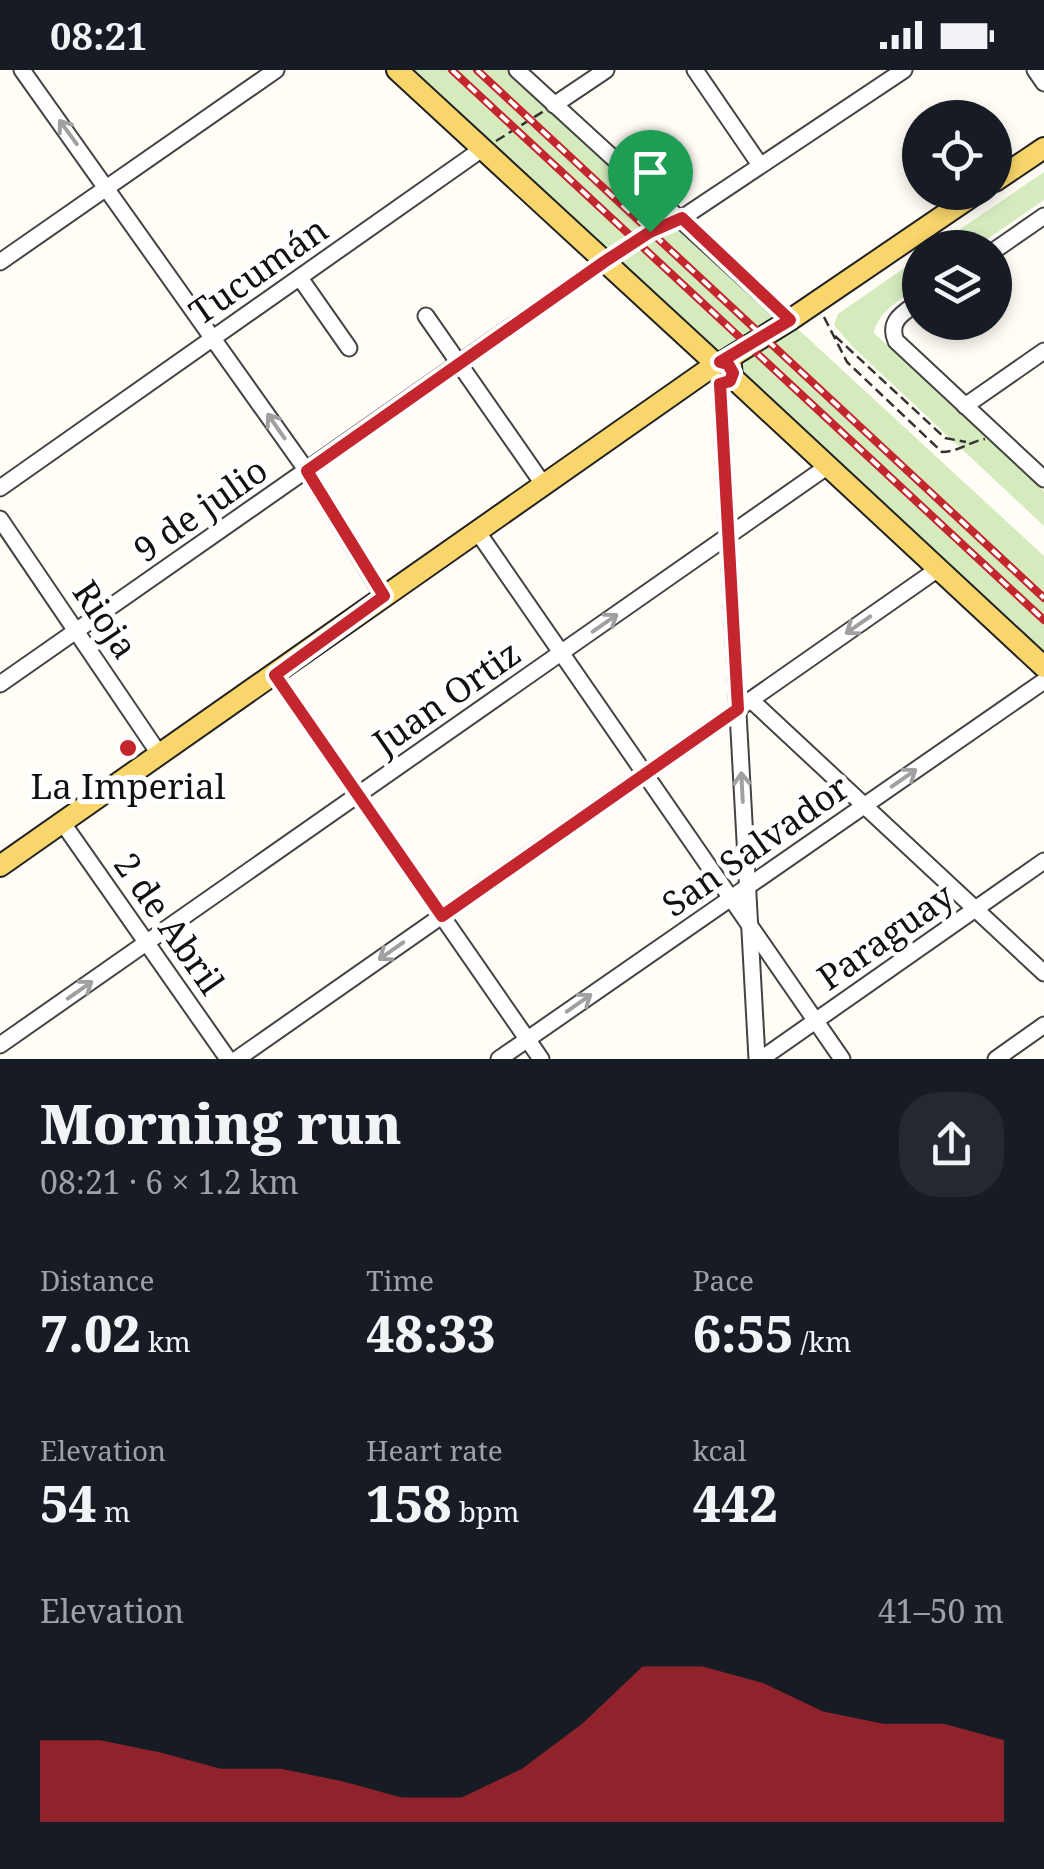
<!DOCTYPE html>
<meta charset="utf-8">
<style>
:root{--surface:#171b24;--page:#242831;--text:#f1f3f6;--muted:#9ea1a6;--accent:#c4262e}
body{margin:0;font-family:"Noto Serif",serif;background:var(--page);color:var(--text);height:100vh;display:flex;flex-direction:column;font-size:38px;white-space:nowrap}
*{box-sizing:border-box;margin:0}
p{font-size:32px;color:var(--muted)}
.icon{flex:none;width:55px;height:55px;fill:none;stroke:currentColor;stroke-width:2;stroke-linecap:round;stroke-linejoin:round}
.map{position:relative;height:989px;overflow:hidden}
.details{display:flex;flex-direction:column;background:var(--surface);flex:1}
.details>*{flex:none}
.buttons{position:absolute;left:902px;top:30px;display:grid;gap:20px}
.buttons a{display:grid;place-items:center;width:110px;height:110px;border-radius:50%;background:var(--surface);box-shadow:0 5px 15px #0003;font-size:50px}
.pin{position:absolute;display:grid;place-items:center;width:85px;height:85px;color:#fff;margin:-102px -42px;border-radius:50% 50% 50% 0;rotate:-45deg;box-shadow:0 0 10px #0007}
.pin .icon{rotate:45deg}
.round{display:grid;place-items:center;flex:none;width:105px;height:105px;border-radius:40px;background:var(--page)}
.summary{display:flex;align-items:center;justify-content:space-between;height:170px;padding:0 40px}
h1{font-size:55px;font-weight:800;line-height:75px}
.stats{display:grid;grid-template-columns:repeat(3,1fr);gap:15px;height:170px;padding:10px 40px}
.stats div{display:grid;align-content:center}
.stats b{font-size:50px;font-weight:800}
.stats small{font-size:28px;font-weight:400}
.stats p{font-size:28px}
.chart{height:280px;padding:20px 40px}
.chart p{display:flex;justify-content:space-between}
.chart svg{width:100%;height:180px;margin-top:10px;fill:var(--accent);opacity:.7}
.status{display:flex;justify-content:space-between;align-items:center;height:70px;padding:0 50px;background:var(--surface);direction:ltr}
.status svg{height:28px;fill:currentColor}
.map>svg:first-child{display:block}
</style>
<div class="status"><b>08:21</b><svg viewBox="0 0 49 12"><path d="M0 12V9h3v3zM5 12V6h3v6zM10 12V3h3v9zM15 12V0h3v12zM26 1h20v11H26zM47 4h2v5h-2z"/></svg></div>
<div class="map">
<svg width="1044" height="989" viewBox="0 0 1044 989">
<rect width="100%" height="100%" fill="#fffdf5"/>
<g fill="#d5ebbd">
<path d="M397,0H517L1044,486V597Z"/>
<path d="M1044,102V130L976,177H934Z"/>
<path d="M920,187V216C903,228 878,241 874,263L1044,421V456L854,278L834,255L838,244Z"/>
</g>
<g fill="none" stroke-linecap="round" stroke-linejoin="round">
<g stroke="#444" stroke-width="19">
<g id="minor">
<path d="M22,0L307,401L384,527"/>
<path d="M517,0L790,250"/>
<path d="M695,0L760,95"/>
<path d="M1035,0L1044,13"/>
<path d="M554,35L606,0"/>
<path d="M682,148L904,0"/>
<path d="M995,180L1044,146"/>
<path d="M0,192L276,0"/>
<path d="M300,208L349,278"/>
<path d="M920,231C905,242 887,250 896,271L1044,409"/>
<path d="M426,246L543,414"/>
<path d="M720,314L757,989"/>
<path d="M965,336L1044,281"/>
<path d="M0,418L482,79"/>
<path d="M0,449L160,685"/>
<path d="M477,461L842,989"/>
<path d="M275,605L541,989"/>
<path d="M0,614L604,192"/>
<path d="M751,630L1044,903"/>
<path d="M62,752L228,989"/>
<path d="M0,975L828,396"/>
<path d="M237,989L938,499"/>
<path d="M499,989L1044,611"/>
<path d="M761,989L1044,791"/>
<path d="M996,989L1044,955"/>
</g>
</g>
<g stroke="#222" stroke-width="24">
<g id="major">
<path d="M397,0L716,294"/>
<path d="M995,111L1044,78"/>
<path d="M721,293L790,250L978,122"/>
<path d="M716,294L724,292L731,296L732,307L1044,597"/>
<path d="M0,796L716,294"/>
</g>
</g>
<g stroke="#333" stroke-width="2.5" stroke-dasharray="10 5" stroke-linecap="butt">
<path d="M496,71L544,41"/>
<path d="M618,183L667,155"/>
<path d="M824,247L847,292L942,382C958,382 969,372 985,369"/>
<path d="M835,266L945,368L966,372"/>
</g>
<use href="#minor" stroke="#fff" stroke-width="15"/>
<use href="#major" stroke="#f9d66b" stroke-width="20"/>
<g stroke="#c4262e" stroke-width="8">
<g id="rail">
<path d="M452,0L1044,550"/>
<path d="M477,0L1044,528"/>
</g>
</g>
<use href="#rail" stroke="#fff" stroke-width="4" stroke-dasharray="11" stroke-linecap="butt"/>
</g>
<defs><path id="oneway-shaft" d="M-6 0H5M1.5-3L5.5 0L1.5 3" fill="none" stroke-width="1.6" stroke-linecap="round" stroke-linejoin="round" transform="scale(2.5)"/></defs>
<g stroke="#a0a0a0">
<use href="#oneway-shaft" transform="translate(68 62) rotate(-126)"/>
<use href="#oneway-shaft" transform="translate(276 356) rotate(-125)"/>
<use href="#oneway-shaft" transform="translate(605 553) rotate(-35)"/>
<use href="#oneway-shaft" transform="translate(858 555) rotate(145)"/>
<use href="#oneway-shaft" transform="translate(904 708) rotate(-35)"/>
<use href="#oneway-shaft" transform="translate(742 717) rotate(-93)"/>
<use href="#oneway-shaft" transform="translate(391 881) rotate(145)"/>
<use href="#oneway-shaft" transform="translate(80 920) rotate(-35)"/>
<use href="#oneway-shaft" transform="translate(579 933) rotate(-35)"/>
</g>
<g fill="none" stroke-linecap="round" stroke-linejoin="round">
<g stroke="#fff" stroke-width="20">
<path id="route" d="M682,148L790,250L720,292L728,294L733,303L730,311L720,314L738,639L442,846L275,605L384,526L307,401L604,192L650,162Z"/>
</g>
<use href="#route" stroke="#c4262e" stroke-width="12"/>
</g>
<circle fill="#c4262e" stroke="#fff" stroke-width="4" cx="128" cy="678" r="10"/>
<g text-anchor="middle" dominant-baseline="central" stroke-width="10" stroke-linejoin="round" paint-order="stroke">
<g font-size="35" fill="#111" stroke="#fff">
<text transform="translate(258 200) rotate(-35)">Tucumán</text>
<text transform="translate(200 439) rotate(-35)">9 de julio</text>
<text transform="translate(106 549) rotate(56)">Rioja</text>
<text transform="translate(446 627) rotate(-35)">Juan Ortiz</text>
<text transform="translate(755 775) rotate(-35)">San Salvador</text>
<text transform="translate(170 853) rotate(55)">2 de Abril</text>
<text transform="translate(885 866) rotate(-35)">Paraguay</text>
</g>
<g font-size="35" fill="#111" stroke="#fff">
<text x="128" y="715">La Imperial</text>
</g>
</g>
</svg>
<div class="buttons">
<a><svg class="icon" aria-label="locate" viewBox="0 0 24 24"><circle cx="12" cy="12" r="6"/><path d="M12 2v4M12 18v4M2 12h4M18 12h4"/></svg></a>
<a><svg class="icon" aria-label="layers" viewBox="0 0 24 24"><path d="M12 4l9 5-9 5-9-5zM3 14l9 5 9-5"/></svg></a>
</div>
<div class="pin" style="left:650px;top:162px;background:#1e9e55"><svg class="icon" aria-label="arrive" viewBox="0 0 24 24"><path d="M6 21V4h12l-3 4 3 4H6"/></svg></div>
</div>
<section class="details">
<div class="summary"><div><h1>Morning run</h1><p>08:21 · 6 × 1.2 km</p></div><a class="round"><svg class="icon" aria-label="share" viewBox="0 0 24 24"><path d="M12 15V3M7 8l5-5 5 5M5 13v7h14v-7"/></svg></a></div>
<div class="stats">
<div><p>Distance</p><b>7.02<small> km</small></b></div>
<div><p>Time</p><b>48:33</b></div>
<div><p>Pace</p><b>6:55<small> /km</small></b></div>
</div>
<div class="stats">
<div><p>Elevation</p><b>54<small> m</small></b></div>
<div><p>Heart rate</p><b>158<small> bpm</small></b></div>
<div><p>kcal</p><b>442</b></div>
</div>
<div class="chart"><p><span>Elevation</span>41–50 m</p>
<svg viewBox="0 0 160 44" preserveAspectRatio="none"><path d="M0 44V24L10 24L20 27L30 31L40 31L50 34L60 38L70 38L80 31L90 20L100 6L110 6L120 10L130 17L140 20L150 20L160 24V44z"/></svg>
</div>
</section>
